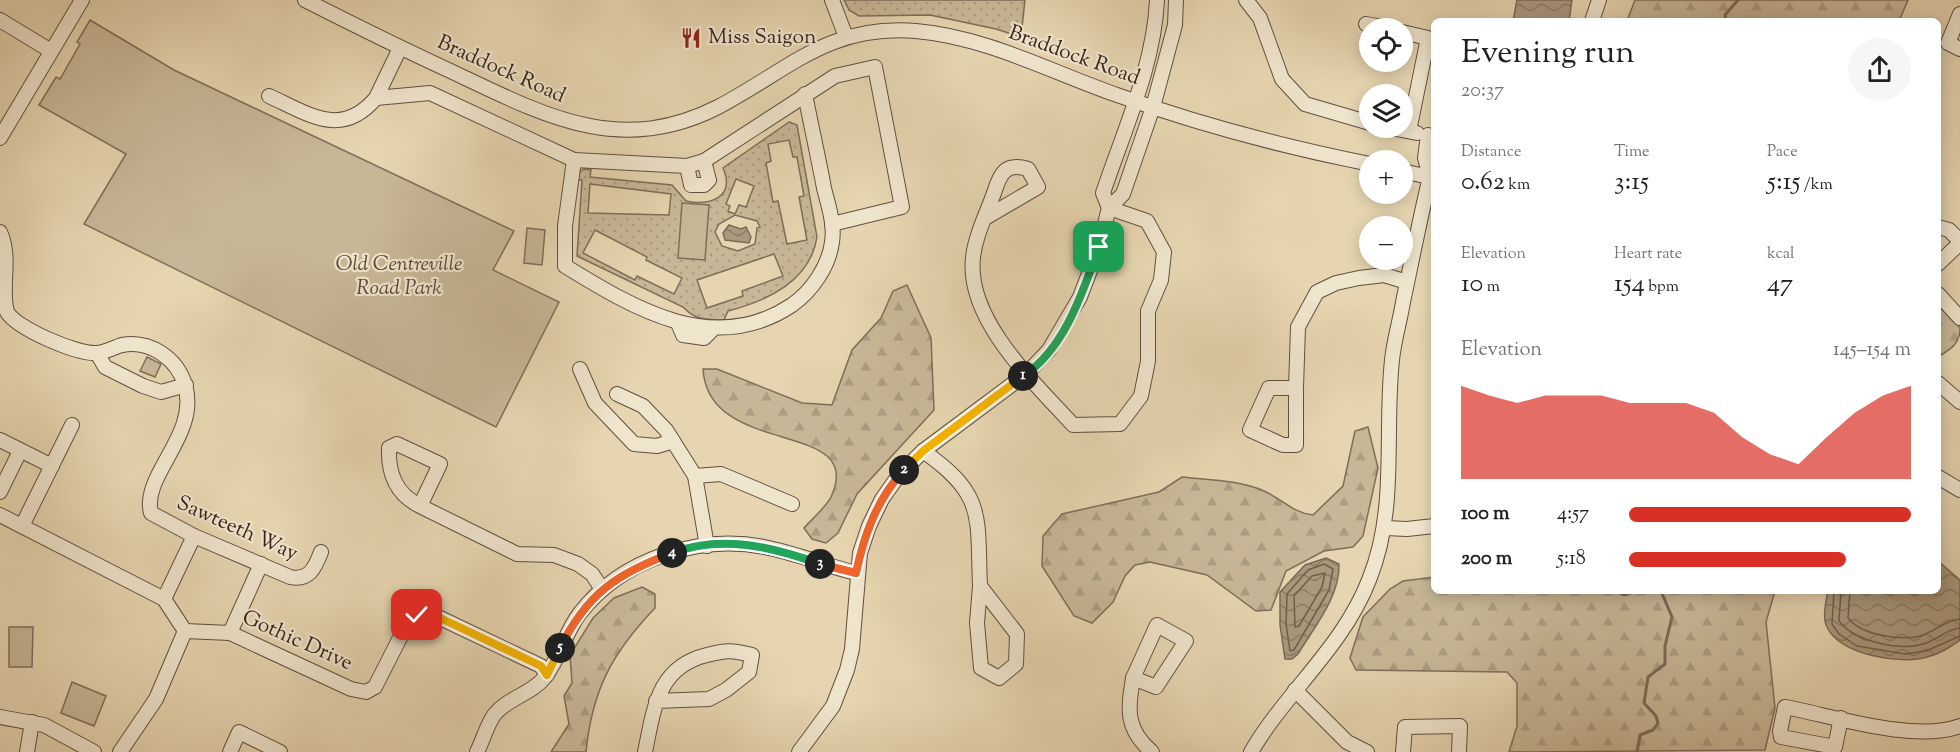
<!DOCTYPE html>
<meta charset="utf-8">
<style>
:root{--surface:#fff;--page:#f6f6f6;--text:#202124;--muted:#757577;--accent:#d93025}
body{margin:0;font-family:"Sorts Mill Goudy",serif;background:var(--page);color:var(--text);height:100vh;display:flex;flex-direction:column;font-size:22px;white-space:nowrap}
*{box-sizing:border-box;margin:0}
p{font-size:20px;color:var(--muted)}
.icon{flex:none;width:33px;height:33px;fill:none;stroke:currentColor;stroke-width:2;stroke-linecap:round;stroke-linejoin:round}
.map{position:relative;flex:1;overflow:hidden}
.drawer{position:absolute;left:1431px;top:18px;width:510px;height:576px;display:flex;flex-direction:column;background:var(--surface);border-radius:9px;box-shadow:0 3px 15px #0003}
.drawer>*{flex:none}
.tools{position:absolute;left:1359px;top:18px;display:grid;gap:12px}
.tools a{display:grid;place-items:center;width:54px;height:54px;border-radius:50%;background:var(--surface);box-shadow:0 3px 15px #0003;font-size:30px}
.pin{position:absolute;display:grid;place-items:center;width:51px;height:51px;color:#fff;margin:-26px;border-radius:12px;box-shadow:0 3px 9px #0006}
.km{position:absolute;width:30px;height:30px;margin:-15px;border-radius:50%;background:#222;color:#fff;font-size:16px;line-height:30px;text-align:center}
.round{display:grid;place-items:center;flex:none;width:63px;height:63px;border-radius:32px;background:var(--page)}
.overview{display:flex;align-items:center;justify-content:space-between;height:102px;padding:0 30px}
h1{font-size:33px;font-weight:600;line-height:45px}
.figures{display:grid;grid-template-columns:repeat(3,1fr);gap:9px;height:102px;padding:6px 30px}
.figures div{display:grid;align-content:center}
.figures b{font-size:26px;font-weight:600}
.figures small{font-size:16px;font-weight:400}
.figures p{font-size:16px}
.chart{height:168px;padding:12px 30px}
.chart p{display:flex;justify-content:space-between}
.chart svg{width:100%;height:108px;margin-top:6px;fill:var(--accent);opacity:.7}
ul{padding:0 30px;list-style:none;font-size:20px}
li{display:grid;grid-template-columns:96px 72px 1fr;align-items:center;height:45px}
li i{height:15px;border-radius:8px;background:var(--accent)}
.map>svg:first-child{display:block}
</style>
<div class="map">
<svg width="1960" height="752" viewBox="0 0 1960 752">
<defs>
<pattern id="grass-dots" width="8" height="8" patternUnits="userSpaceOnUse" patternTransform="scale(1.5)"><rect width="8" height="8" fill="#c8b797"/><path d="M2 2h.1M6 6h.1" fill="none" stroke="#ac9d82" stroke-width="1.8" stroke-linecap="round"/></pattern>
<pattern id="forest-firs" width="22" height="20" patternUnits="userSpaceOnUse" patternTransform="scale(1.5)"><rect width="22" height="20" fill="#c8b797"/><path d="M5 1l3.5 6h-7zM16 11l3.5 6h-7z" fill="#ac9d82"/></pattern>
<pattern id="water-waves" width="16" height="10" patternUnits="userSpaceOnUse" patternTransform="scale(1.5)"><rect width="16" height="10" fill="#aa997d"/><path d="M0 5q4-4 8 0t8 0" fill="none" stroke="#8b7d66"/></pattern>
</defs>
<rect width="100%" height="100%" fill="#e6d5b0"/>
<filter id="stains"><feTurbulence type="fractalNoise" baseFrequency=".00333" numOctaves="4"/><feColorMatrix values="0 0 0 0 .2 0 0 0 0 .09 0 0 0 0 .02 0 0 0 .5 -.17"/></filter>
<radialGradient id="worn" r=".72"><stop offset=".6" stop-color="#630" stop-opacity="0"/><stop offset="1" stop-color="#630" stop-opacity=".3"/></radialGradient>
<g fill="url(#grass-dots)" stroke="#7e6e59" stroke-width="1.5" fill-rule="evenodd">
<path d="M844,0H1025L1021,37L996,29L930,15L859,16L849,10Z"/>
<path d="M789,122L797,125L817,237C810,282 766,301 728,311L724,320C706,319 696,321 683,307L577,256L582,180H577V174L584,169L591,170L590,177L672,185L686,201C709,206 736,198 723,168ZM789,140L793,157H797L804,196L799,197L807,240L787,244L778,201L773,202L766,163L771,161L768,144ZM736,179L754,186L746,207L739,205L735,214L728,211L730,206L726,204ZM590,184L671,194L669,215L588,213ZM735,215L757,221L760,227L757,228L755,244L738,251L722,246L715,232L719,224ZM595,230L647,257L646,260L682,278L674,294L637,276L635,280L583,253ZM774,254L783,276L742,291L743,296L707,308L697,280Z"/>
</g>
<g fill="url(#forest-firs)" stroke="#7e6e59" stroke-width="1.5">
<path d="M1635,0H1908L1899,21H1627Z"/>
<path d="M907,285L931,338L934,410L857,494L838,533L826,543L812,539L804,528C811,520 827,506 831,497C868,418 708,459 703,369H717L802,403L832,405L852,350L881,318L893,291Z"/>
<path d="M1938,305L1960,328C1960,344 1951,349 1938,357Z"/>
<path d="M1368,427L1378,468L1363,536L1353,547L1324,551L1286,571L1271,610L1256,611L1207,575L1150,562L1135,565L1125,576L1113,602L1092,623L1074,616L1042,566L1043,536L1062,514L1159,492L1182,477C1209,480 1239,480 1264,491C1282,499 1293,513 1313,515L1343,486L1355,431Z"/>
<path d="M1434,577V591H1775L1766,622L1775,708L1765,750L1509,752L1517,726V683L1507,672L1356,670L1350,658L1363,617L1390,589L1403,581Z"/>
<path d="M642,587L655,594V608C612,653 592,690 586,752H551L569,724L564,696L572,683L570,655L593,618L614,598Z"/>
</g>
<g fill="#c8b797" stroke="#7e6e59" stroke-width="1.5">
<path d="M90,20L174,70L514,231L493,270L559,302L496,427L84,224L126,154L39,105L56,77L60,79L80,44L77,42Z"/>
<path d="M682,203L709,205L705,260L678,258Z"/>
<path d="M527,228L545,230L542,265L524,263Z"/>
<path d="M147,357L161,364L155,377L140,371Z"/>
<path d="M9,627H33L32,667H9Z"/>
<path d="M72,682L106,696L94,726L61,713Z"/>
</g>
<g fill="url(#water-waves)" stroke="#7b6a56" stroke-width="1.5">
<path d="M1517,0H1572L1569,21H1513Z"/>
<path d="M729,225L741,229L746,227L751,237L749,243L725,240L723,233Z"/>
<path d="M1326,558L1339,564C1340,597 1314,627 1298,654L1292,659H1285L1280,625V592L1305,565Z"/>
<path d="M1938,561L1960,580V640C1950,647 1940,654 1927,657C1901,665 1840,655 1827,627C1822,618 1826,601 1828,591H1938Z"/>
</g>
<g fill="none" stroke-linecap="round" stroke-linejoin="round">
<g stroke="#705e4c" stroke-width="1.5">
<path d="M1324,564L1333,569L1329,590L1294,650L1290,651L1286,624L1287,594L1308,570Z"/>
<path d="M1325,573L1322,587L1299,626L1295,627L1294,596L1312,576Z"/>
<path d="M1834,591L1832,624L1839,634L1857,646L1905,654L1926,651L1960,636"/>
<path d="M1841,591L1839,621C1855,642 1902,652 1926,643C1937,639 1948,629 1960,628"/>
<path d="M1850,591L1848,618C1861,635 1900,641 1920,636C1935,632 1945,620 1960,619"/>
</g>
<g stroke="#7b6a56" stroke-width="3">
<path d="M1726,21L1725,15L1738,0"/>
<path d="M1615,591L1624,595L1637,591"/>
<path d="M1637,752L1640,735L1653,730L1658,723L1656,716L1644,703L1648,677L1665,664V646L1672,617L1661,591"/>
</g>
<g stroke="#615040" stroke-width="16">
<g id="minor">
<path d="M305,0C356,26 407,51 459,75C547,117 622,156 718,107C789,70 828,24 916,31C986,37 1051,72 1117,95C1198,124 1285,147 1370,164"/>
<path d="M832,0L846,37"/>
<path d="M1246,0L1260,18L1282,79L1305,104L1370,123"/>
<path d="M1960,14L1948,43L1960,49"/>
<path d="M0,20L51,51"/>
<path d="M1592,21L1599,0"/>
<path d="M1366,24L1387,28"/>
<path d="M1402,32L1428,38L1409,131"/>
<path d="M400,48L376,98L430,93L574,160L687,166L704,161L835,76L875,67L902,207L832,224"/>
<path d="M269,96C309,114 341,139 376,98"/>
<path d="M1391,128L1417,133"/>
<path d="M0,138L82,0"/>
<path d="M574,160L565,226V266C635,309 714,357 792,305C812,291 829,266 832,242C835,224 828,205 824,188C818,156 811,125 805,94"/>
<path d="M687,166L691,185H704L709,180L704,161"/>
<path d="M1402,171L1434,178"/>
<path d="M1109,208L1103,193C1124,130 1154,66 1157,0"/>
<path d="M985,218L1038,187L1028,169C1005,162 1000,174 994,193C987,213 975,236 973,258C966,320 1035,383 1073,425L1120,424L1141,396L1148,361V311L1161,280L1164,252L1147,221L1109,208"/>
<path d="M1938,227L1949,230L1960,241"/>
<path d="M0,232C12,258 0,288 7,312C17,329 77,354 96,353C105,353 114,347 122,345C150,340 177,358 185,385C200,435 141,475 151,513L194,536L290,577C309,581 315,568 321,552"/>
<path d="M1938,264L1960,243"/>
<path d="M1938,294L1960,318"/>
<path d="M678,323L683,335L704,338L713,329"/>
<path d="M97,353L105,367L143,386L161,392L186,385"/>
<path d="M580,369L595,403L634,444L657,446L673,441"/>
<path d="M1938,383L1960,402"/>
<path d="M1269,388H1296V445H1283L1250,430Z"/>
<path d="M1296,388L1298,327L1317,292L1336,283L1359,278L1384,275L1407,282"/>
<path d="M617,394L643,406L666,430L695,476L707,546"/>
<path d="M0,440L52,466"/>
<path d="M923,451C986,495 977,516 980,586"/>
<path d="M695,476L721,474L792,504"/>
<path d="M1938,477L1960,490"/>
<path d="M0,492L20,451"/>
<path d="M420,506C396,494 388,474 389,448L397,444L440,464L420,506L517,554L554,555L578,564L592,574L602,589"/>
<path d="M0,515L164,599L185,631"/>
<path d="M22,526L72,425"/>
<path d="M1385,528L1407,529L1434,526"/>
<path d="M980,586L1017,634L1016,664L999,678L981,668L977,623Z"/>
<path d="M164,599L194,536"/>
<path d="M1157,625L1186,641L1156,687L1133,678Z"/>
<path d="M185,631L230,633L351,689L366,692L375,687L409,620C418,614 424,614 436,616L541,666L547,675"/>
<path d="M230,633L261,564"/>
<path d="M1133,678C1128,710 1125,729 1152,752"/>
<path d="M1295,690L1347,742L1367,752"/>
<path d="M0,717L44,725L94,752"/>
<path d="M1841,718L1835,747L1781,737L1780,731L1785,707C1833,716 1914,743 1960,726"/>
<path d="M27,752L32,722"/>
<path d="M120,752L156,699L185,631"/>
<path d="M230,752L239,732L280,752"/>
<path d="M477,752C483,740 487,725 494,715C507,698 532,694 545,677C560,658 565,632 580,613C622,559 699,534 764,547C796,553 826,566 857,573"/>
<path d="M645,752C654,709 657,667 707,655C726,650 732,650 752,655L749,672L726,690L709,699L656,701"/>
<path d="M799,752L833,706L847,670L852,649L860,553L869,526L882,499L899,475L923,451L1026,374L1049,350L1080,297L1099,247L1109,208L1123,194L1153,107L1175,25L1176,0"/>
<path d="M1251,752C1286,692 1343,647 1369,580C1398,509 1384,435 1392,360C1394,340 1400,321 1403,302C1412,260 1420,218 1430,177L1425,158L1428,135"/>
<path d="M1403,752L1405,727L1460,726L1459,752"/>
</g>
</g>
<use href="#minor" stroke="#efe4cc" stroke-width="14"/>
</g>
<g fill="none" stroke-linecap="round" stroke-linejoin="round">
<g stroke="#fff" stroke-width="12">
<path id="split-1" d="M1023,376C1065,349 1083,291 1099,247"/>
</g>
<g stroke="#fff" stroke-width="12">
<path id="split-2" d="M904,470L923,451L1023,376"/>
</g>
<g stroke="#fff" stroke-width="12">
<path id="split-3" d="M820,564L856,573C864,535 877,499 904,470"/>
</g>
<g stroke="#fff" stroke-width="12">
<path id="split-4" d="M672,553C721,534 773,547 820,564"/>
</g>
<g stroke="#fff" stroke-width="12">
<path id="split-5" d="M560,648C587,594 616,574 672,553"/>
</g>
<g stroke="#fff" stroke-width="12">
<path id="split-6" d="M417,615L436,616L541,666L547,675L560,648"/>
</g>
<use href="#split-1" stroke="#22a559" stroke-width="8"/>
<use href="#split-2" stroke="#f5b400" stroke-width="8"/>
<use href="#split-3" stroke="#f0652b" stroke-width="8"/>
<use href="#split-4" stroke="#22a559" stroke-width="8"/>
<use href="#split-5" stroke="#f0652b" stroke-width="8"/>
<use href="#split-6" stroke="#f5b400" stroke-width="8"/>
</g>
<defs>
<g id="restaurant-bare" transform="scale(1.62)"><path d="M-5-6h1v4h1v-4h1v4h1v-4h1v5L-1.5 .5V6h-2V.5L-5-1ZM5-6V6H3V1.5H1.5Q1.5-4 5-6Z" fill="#8f2418" stroke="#efe4cc" stroke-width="2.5" paint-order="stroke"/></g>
</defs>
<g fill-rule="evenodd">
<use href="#restaurant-bare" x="691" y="38"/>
</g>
<g text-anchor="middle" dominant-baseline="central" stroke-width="4.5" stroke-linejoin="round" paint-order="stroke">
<g font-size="21" fill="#35241b" stroke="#efe4cc" text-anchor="start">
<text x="708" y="38">Miss Saigon</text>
</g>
<g font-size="21" fill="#35241b" stroke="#efe4cc">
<text transform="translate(1074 56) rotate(20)">Braddock Road</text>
<text transform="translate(501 70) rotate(24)">Braddock Road</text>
<text transform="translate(237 529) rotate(24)">Sawteeth Way</text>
<text transform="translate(297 641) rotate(24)">Gothic Drive</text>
</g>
<g font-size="21" font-style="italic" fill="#5a493a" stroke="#efe4cc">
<text x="399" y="265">Old Centreville<tspan x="399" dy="24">Road Park</tspan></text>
</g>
</g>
<rect width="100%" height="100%" filter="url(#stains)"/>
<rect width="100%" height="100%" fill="url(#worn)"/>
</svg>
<div class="tools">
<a><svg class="icon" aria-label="locate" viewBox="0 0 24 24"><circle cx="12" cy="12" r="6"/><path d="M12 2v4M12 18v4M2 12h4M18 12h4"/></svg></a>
<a><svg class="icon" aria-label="layers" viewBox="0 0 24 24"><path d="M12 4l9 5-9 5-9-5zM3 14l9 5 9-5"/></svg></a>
<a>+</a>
<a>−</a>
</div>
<div class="pin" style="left:1099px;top:247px;background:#1e9e55"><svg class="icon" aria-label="arrive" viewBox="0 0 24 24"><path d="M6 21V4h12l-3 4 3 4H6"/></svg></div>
<div class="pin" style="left:417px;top:615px;background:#d93025"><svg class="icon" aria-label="check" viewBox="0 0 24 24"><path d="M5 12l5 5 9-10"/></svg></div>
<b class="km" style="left:1023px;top:376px">1</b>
<b class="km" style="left:904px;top:470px">2</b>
<b class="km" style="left:820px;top:564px">3</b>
<b class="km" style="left:672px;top:553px">4</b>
<b class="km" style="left:560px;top:648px">5</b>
<section class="drawer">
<div class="overview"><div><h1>Evening run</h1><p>20:37</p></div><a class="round"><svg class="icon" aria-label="share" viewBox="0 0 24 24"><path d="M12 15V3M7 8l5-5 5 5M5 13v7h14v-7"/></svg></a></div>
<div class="figures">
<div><p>Distance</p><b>0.62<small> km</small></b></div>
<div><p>Time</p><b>3:15</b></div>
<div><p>Pace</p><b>5:15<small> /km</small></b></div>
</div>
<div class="figures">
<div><p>Elevation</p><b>10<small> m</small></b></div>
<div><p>Heart rate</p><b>154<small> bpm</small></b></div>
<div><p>kcal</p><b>47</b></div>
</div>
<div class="chart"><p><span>Elevation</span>145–154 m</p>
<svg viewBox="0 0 160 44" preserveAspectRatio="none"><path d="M0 44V6L10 10L20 13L30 10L40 10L50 10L60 13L70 13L80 13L90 17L100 27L110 34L120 38L130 27L140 17L150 10L160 6V44z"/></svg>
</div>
<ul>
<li><b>100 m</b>4:57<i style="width:100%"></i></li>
<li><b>200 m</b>5:18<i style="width:77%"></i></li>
</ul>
</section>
</div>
